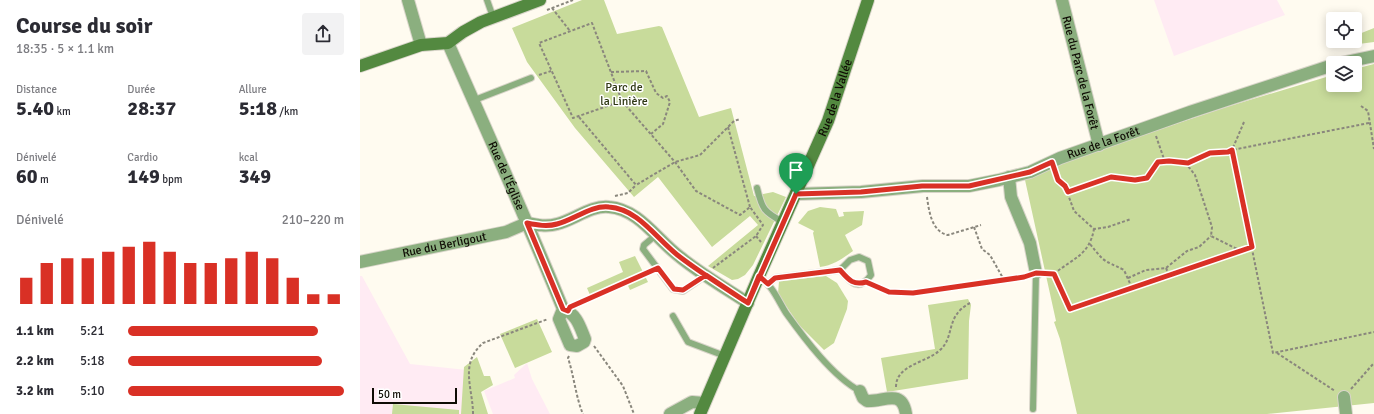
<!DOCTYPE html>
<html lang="fr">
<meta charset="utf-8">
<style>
:root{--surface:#fff;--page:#f2f2f3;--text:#2b2b33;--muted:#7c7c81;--accent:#d93025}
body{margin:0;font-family:Signika,sans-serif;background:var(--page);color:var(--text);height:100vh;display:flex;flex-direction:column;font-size:15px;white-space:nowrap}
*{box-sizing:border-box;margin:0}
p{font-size:13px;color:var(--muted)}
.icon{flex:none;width:22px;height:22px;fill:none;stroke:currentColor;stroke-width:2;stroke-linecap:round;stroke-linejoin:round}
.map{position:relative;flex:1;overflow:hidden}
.sheet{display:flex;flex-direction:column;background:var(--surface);width:360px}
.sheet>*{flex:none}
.controls{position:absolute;left:966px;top:12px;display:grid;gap:8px}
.controls a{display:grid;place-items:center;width:36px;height:36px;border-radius:4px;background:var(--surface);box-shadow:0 2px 10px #0003;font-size:20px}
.scale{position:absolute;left:12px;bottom:10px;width:85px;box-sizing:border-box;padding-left:4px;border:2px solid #0f0c04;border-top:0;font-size:11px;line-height:14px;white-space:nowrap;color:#0f0c04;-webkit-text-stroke:3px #fff;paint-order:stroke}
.pin{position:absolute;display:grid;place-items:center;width:34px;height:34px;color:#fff;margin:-41px -17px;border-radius:50% 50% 50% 0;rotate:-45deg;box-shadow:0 0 4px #0007}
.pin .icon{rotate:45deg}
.round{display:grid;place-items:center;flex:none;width:42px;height:42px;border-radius:4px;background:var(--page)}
.head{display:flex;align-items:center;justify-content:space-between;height:68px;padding:0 16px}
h1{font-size:22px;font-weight:700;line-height:30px}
.metrics{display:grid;grid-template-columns:repeat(3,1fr);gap:6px;height:68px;padding:4px 16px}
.metrics div{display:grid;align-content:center}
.metrics b{font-size:20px;font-weight:700}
.metrics small{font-size:11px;font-weight:400}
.metrics p{font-size:11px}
.chart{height:112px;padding:8px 16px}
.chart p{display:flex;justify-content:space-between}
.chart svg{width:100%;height:72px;margin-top:4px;stroke:var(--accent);stroke-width:6}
ul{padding:0 16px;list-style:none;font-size:13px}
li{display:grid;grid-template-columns:64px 48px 1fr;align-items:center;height:30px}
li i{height:10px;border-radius:5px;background:var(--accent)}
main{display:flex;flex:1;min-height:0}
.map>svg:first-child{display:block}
</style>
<main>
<section class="sheet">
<div class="head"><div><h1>Course du soir</h1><p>18:35 · 5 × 1.1 km</p></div><a class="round"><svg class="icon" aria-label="share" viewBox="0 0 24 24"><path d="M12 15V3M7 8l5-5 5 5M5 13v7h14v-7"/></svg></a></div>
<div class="metrics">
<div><p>Distance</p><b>5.40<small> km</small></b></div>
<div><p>Durée</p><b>28:37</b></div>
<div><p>Allure</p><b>5:18<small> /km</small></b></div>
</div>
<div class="metrics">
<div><p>Dénivelé</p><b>60<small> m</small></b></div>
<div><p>Cardio</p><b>149<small> bpm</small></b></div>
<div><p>kcal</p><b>349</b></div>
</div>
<div class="chart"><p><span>Dénivelé</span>210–220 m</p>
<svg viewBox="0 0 160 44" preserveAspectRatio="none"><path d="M5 44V28M15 44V19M25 44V16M35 44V16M45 44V12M55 44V9M65 44V6M75 44V12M85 44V19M95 44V19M105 44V16M115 44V12M125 44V16M135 44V28M145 44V38M155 44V38"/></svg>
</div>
<ul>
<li><b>1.1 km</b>5:21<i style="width:88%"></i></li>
<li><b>2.2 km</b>5:18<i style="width:90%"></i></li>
<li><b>3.2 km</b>5:10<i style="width:100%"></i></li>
</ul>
</section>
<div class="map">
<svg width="1014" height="414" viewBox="0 0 1014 414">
<rect width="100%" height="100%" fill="#fffbf0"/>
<g fill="#ffebf3">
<path d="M794,0H917L925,15L814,56Z"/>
<path d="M0,276H2L50,364L107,370L101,414H0Z"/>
<path d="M167,363L172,379L190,414H133L124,391L155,378L154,375Z"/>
</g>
<g fill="#c8db9b">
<path d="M222,0H244L257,34L299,26L302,27L339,117L371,108L394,196L413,192L426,197L393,265L385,275L378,279L372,280L348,266L398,225L390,216L352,247L298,177L274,197L215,128L167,62L152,28Z"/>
<path d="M1014,28V42L991,45L990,42L995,41L999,34Z"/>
<path d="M1014,64V403L907,414H717L700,339L694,322L696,321L665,180L694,165L863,108L973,75V85H995V69Z"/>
<path d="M460,207L476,209L479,217L484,216L483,212L504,211L502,225L485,235L493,251C482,259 474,265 460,267L453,233L454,231L438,223L448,211Z"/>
<path d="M275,256L288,282L270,290L265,279L230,295L227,288L263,272L259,262Z"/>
<path d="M466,276L477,283L488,301L487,309L474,343L464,350L439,325L418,294L419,281Z"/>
<path d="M608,299L611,305L609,321L608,379L527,392L521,358L575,349L568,305Z"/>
<path d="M177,319L192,352L155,368L140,334Z"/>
<path d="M117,357L124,376H130L133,385L121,392L128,414H101L104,367Z"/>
<path d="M33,404L99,410V414H32Z"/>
</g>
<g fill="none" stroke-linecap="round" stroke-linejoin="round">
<g stroke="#d9d5ca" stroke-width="8">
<g id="lane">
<path d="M127,0L133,17"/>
<path d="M112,101L171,78"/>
<path d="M397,188C402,209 404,212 423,222"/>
<path d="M296,235L284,245L283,249L313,289L323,291L346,275"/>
<path d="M399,276C412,285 418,300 426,313C444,338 473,377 500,391"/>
<path d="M408,284L415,278L480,270C491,283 499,292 511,275L508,261L499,257L490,260L480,270"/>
<path d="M313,316L328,342L365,356"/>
<path d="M673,409L676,273"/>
</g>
</g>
<g stroke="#d9d5ca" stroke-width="14">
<g id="street">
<path d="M48,0L61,45"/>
<path id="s1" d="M702,0L739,145"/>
<path id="s2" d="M88,43C127,132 167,220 203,309C217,314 220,327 225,339L224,342L217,346L210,345L199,319L203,309"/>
<path d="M981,63L1014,56"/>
<path d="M649,177L651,197L670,243L676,273"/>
<path id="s3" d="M436,194L501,192L563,186H609L639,180L670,172L700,158L830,112L973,65"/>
<path d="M167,223C177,225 187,227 197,224C214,220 231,205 249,207C279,209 297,240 320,257C341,274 365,288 388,303"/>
<path id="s4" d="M0,262L146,232L167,223"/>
<path d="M500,391L503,398L507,401C524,402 542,388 546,414"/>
<path d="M984,397L986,414"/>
<path d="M310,414L332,402L344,403"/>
</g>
</g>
<g stroke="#d9d5ca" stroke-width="14">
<g id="secondary">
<path d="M0,66L61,45L88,43L103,32L121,22L180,0"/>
<path id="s5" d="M340,414L399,276L468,121L508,0"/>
</g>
</g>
<g stroke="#8a877d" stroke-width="2" stroke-dasharray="3 2" stroke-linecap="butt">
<path d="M192,8L210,31"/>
<path d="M187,10L213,0"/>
<path d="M251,72L286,71L296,93L303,98L307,96L310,102L303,124L291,134"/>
<path d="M179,75L191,71"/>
<path d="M262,101L213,118L179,43L232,23L262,101L315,162L336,191L380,215L390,207L403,225L396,236L353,268"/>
<path d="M1001,106L1008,111L1014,149"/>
<path d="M219,117L276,185L315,162L340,155L374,121L380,119"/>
<path d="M884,122L872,150L913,353L1014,332"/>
<path d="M368,127L390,207"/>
<path d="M796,136L805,162L828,163"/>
<path d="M696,172L700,183L705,186L714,211L734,229L748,227L771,219"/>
<path d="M708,192L751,177L775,180L787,178L798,162H805"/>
<path d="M255,196L268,193L276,185"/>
<path d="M567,197C569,212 572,232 588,235L621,225"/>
<path d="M614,227L622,249L630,255L644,280"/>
<path d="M396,236L401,242"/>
<path d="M730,244C746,264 742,259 764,270L772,288"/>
<path d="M881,251L851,236L852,227L835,175L828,166V163L850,153L868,152L872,150L1009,123"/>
<path d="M806,268L809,275"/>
<path d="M686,273L694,274L710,309L892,247"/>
<path d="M694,274C713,258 729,256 734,229"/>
<path d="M768,278L786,270L806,268L827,251L839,247L851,236"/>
<path d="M514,286L529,292L553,293L665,277"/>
<path d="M216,304L289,272"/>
<path d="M234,346L263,386L274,414"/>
<path d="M917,353L975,391"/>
<path d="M209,356L208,358C214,376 216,398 223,414"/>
<path d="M536,387C536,365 565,363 579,351C596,337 584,317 610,303"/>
<path d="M991,389L1014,363"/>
<path d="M113,414C113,388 99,364 123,343L188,319"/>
</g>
<use href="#lane" stroke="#8baf7f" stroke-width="6"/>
<use href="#street" stroke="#8baf7f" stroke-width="12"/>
<use href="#secondary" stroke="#538940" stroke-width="12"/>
</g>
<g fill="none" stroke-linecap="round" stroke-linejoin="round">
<g stroke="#fff" stroke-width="8">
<path id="route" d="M436,194L388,303L346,275L323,290L314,289L298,268L210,307L208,311L203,309L167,223C177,225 187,227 197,224C214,220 231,205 249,207C279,209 297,240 320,257C341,273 365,288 388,303L399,276L408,284L415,278L480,270C488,279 493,286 506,282L529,292L553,293L664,277L676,273L694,274L710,309L892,247L872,150L868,152L850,153L828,163L809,161L798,162L787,178L775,180L751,177L708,192L705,186L698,180L692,162L670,172L609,186H562L501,192L436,194"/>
</g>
<use href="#route" stroke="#d93025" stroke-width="5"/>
</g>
<g text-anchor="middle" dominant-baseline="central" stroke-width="3" stroke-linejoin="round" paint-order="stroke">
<g font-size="12" fill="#0f0c04" stroke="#fff">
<text stroke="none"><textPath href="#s1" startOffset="75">Rue du Parc de la Forêt</textPath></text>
<text stroke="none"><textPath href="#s5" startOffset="344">Rue de la Vallée</textPath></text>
<text stroke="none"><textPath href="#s3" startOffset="315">Rue de la Forêt</textPath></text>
<text stroke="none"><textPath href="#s2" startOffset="145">Rue de l'Église</textPath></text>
<text stroke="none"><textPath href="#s4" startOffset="86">Rue du Berligout</textPath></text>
</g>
<g font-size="12" fill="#2f3814" stroke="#fff">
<text x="264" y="87">Parc de<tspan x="264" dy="14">la Linière</tspan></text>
</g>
</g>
</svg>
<div class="controls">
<a><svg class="icon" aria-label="locate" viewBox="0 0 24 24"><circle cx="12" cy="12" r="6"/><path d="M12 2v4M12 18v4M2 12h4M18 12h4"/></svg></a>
<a><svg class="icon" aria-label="layers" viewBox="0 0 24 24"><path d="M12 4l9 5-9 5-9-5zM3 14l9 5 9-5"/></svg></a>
</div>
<div class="scale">50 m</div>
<div class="pin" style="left:436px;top:194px;background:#1e9e55"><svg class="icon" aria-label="arrive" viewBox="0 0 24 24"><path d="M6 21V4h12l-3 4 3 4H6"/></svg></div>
</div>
</main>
